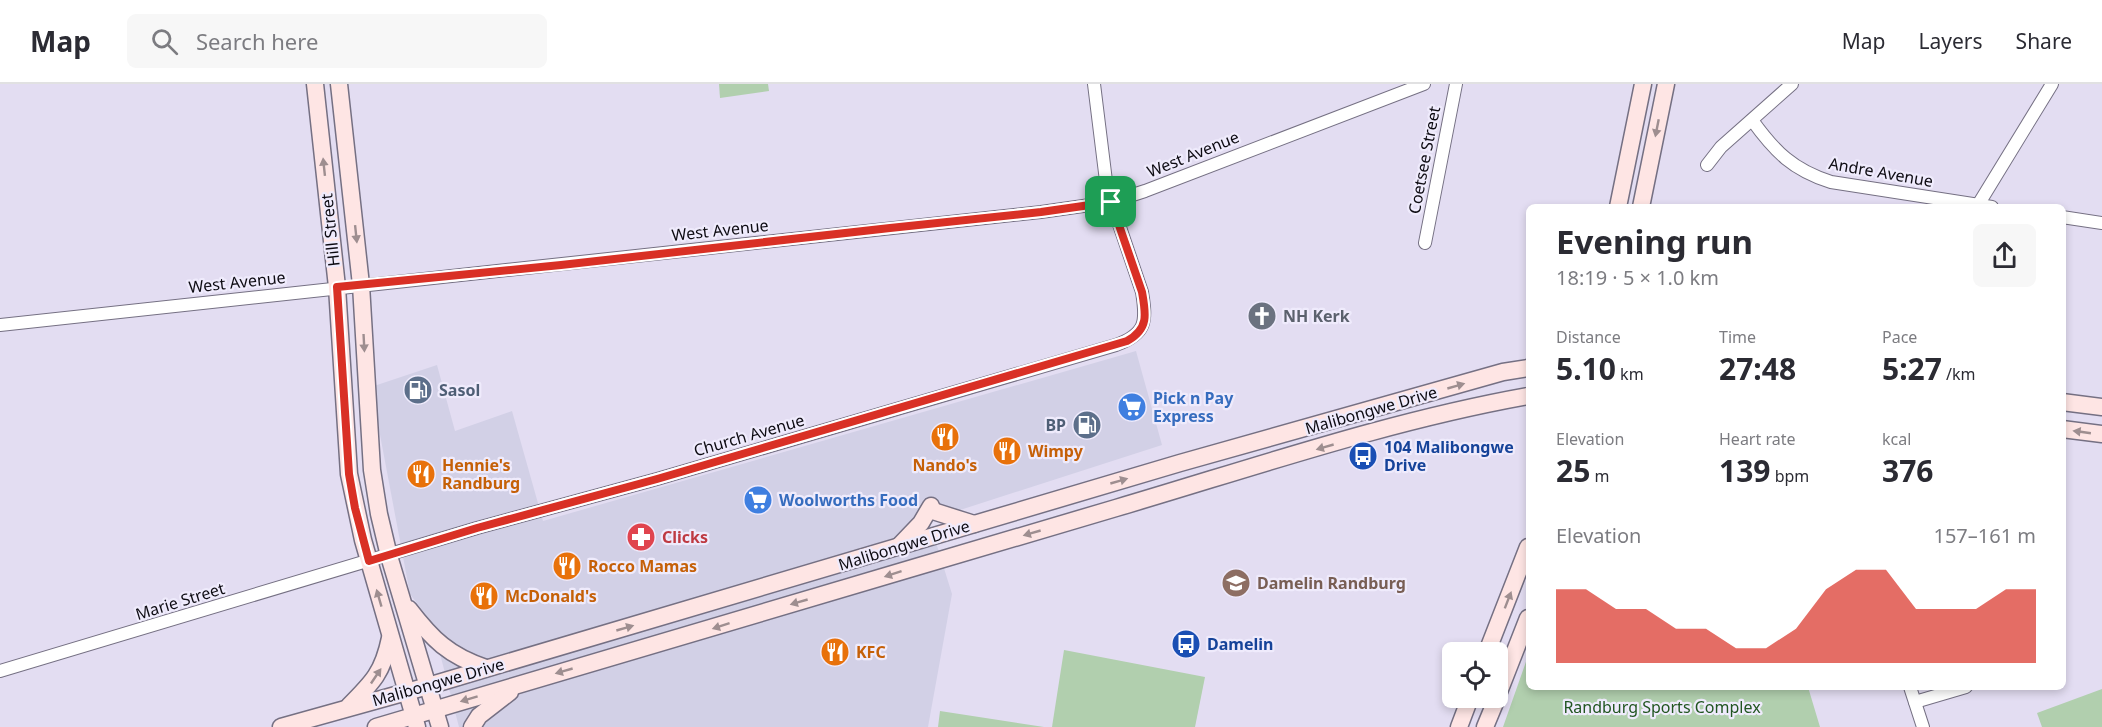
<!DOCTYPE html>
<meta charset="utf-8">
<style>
:root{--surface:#fff;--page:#f7f7f7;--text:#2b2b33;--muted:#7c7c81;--line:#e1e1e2;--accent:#d93025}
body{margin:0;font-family:"Noto Sans",sans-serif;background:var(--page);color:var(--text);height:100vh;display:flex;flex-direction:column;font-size:22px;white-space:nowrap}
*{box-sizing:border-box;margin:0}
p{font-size:20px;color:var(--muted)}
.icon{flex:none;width:33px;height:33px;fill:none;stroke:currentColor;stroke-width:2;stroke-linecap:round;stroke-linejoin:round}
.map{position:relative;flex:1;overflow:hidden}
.details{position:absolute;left:1526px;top:120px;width:540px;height:486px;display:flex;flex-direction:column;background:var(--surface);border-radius:9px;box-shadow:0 3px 9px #0003}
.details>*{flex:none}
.buttons{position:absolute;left:1442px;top:558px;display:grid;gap:12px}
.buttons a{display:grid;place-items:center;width:66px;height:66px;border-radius:9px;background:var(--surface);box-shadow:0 3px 9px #0003;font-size:30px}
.pin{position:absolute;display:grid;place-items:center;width:51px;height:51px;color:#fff;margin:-26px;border-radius:12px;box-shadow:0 3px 9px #0006}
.round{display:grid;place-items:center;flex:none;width:63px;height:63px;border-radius:9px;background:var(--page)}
.head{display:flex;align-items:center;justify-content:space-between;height:102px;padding:0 30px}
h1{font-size:33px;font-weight:700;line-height:45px}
.metrics{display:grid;grid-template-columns:repeat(3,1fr);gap:9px;height:102px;padding:6px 30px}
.metrics div{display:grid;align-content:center}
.metrics b{font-size:30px;font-weight:700}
.metrics small{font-size:16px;font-weight:400}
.metrics p{font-size:16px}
.chart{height:168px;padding:12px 30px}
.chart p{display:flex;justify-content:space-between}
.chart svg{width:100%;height:108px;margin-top:6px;fill:var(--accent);opacity:.7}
header{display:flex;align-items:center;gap:36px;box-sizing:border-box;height:84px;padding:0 30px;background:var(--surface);border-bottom:2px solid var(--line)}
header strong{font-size:28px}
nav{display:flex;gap:33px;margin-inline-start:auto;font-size:21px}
.search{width:420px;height:54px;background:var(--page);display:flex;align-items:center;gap:15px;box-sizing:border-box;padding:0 21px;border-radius:9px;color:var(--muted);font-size:22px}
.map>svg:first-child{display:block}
</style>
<header>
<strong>Map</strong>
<div class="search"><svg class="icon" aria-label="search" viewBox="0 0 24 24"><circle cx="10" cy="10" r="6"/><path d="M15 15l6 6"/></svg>Search here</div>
<nav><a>Map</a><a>Layers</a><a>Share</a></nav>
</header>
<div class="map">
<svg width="2102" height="643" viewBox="0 0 2102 643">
<rect width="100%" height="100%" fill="#e3ddf2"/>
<path fill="#d2d0e6" d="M1136,267L1162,361L929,436L952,510L928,643H459L432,539L410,510L371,303L437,281L455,347L512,327L543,437Z"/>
<g fill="#b1cfae">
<path d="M719,0H768L769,7L720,14Z"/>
<path d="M1064,566L1205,593L1195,643H1052Z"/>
<path d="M1528,572V603H1808L1820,643H1503Z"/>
<path d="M2102,605V643H2042L2037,629Z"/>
<path d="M940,627L1044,643H938Z"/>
</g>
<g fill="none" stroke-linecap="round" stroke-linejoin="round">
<g stroke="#757083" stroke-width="14">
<g id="minor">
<path d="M1752,36C1775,68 1793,86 1831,98L1992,123"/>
<path d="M1707,81L1721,63L1792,0"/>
<path d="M1978,121L2052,0"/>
<path d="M2062,133L2102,139"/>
<path d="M1425,159L1456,0"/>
<path d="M0,241L1041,128L1111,118L1145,107L1424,0"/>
<path d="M0,587L477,444L657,395L1116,261C1146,250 1147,238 1142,208L1107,105L1094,0"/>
<path d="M1910,603L1923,643"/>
<path d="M1915,618L1966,603"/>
</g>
</g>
<g stroke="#757083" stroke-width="19">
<g id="secondary">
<path d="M315,0L337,203L349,390L363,456L417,643"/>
<path d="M339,0L361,201L372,386L379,430L389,472L440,643"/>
<path d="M1618,123L1643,0"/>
<path d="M1641,123L1666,0"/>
<path d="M2062,318L2102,323"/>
<path d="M2062,345L2102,350"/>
<path d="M933,427L974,440"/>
<path d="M899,462L921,439L931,422"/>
<path d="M409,525C432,555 449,572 486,584"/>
<path d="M1487,568L1528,463"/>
<path d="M1497,613L1528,534"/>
<path d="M349,622C373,598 383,588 390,554"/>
<path d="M281,643L428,602L1180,379L1503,288L1528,284"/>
<path d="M376,643C623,572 869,496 1116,424C1252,384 1388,337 1528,312"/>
<path d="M472,643L479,632L510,608"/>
<path d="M1459,643L1470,614"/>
<path d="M1485,643L1497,614"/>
</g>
</g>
<use href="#minor" stroke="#fff" stroke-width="12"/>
<use href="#secondary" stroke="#fee5e4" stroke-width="16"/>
</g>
<defs><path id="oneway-solid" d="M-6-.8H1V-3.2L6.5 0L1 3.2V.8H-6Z" transform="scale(1.5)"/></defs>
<g fill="#9e8e90">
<use href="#oneway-solid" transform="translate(1657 44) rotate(101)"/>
<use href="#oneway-solid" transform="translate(324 83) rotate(-96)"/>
<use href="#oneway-solid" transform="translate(356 150) rotate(84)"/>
<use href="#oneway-solid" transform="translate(364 259) rotate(87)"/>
<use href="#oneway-solid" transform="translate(1456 302) rotate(-16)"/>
<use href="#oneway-solid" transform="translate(2082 348) rotate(-172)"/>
<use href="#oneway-solid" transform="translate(1325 363) rotate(164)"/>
<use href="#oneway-solid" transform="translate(1119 397) rotate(-16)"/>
<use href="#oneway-solid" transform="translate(1032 449) rotate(164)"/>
<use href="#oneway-solid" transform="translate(893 490) rotate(162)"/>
<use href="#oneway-solid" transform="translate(379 514) rotate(-106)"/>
<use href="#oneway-solid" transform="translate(1508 516) rotate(-69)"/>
<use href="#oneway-solid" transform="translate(799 518) rotate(164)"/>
<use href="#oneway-solid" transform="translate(721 542) rotate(162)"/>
<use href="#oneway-solid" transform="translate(625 544) rotate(-16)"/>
<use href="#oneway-solid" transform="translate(564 587) rotate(164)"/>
<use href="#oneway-solid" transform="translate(376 592) rotate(-56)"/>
<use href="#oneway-solid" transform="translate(469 615) rotate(163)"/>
</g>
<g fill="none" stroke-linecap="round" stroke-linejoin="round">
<g stroke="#fff" stroke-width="12">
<path id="route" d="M1111,118L1142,208C1146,230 1149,245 1127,257L657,395L477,444L369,477L355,424L349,390L337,203L561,181L890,144L1041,128Z"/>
</g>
<use href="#route" stroke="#d93025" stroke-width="8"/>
</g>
<defs>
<g id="church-disc" transform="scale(1.5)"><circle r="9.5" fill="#6b7280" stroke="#efebfc"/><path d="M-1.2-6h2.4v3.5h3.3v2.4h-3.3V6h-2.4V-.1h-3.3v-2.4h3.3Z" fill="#fff"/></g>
<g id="fuel-disc" transform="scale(1.5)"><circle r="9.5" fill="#5c6f8a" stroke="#efebfc"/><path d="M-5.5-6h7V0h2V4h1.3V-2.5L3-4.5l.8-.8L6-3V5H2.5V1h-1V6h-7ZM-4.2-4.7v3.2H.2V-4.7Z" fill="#fff"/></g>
<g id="supermarket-disc" transform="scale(1.5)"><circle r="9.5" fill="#3f7fe0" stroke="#efebfc"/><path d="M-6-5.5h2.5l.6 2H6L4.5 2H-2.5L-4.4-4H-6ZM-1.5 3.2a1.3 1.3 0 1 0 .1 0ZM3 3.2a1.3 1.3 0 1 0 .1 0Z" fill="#fff"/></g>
<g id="restaurant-disc" transform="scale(1.5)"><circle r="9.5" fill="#e8710a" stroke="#efebfc"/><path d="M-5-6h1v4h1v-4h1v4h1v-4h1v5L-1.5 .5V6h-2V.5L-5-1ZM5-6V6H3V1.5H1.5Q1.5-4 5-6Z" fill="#fff"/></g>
<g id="bus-disc" transform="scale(1.5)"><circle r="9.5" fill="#1a4fb4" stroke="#efebfc"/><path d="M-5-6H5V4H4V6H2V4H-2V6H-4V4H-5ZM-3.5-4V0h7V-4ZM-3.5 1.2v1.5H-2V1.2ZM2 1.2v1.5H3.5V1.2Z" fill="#fff"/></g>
<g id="pharmacy-disc" transform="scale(1.5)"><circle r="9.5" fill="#e0444e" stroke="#efebfc"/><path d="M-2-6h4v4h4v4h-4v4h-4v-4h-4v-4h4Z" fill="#fff"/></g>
<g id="school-disc" transform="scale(1.5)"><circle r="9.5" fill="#8d6e63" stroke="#efebfc"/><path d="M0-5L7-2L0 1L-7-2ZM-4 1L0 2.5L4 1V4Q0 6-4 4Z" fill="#fff"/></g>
</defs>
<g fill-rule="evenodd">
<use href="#church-disc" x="1262" y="232"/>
<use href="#fuel-disc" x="418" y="306"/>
<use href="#supermarket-disc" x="1132" y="323"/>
<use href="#fuel-disc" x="1087" y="341"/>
<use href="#restaurant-disc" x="945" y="353"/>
<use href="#restaurant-disc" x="1007" y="367"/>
<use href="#bus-disc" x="1363" y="372"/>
<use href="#restaurant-disc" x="421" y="390"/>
<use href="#supermarket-disc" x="758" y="416"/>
<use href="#pharmacy-disc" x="641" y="453"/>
<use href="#restaurant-disc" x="567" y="482"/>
<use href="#school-disc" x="1236" y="499"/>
<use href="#restaurant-disc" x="484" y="512"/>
<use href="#bus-disc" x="1186" y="560"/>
<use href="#restaurant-disc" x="835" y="568"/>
</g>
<g text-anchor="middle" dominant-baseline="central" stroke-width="4.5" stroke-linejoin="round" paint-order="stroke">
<g font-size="16" fill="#0d0b12" stroke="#efebfc">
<text transform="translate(1193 70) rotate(-22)">West Avenue</text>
<text transform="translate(1424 76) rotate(-79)">Coetsee Street</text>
<text transform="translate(1881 88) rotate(10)">Andre Avenue</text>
<text transform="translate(330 146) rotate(-96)">Hill Street</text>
<text transform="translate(720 146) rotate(-6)">West Avenue</text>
<text transform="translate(237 198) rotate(-6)">West Avenue</text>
<text transform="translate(1371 326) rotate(-16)">Malibongwe Drive</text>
<text transform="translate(749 351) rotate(-16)">Church Avenue</text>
<text transform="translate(904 461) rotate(-17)">Malibongwe Drive</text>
<text transform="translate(180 517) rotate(-17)">Marie Street</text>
<text transform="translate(438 598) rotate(-16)">Malibongwe Drive</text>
</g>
<g font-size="16" font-weight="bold" fill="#5b616d" stroke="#efebfc" text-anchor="start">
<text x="1283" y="232">NH Kerk</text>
</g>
<g font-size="16" font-weight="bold" fill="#4e5e75" stroke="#efebfc" text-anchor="start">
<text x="439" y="306">Sasol</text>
<text x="1066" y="341" text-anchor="end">BP</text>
</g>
<g font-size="16" font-weight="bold" fill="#366cbe" stroke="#efebfc" text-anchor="start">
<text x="1153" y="314">Pick n Pay<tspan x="1153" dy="18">Express</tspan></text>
<text x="779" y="416">Woolworths Food</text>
</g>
<g font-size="16" font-weight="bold" fill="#164399" stroke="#efebfc" text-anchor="start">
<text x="1384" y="363">104 Malibongwe<tspan x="1384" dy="18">Drive</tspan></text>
<text x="1207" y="560">Damelin</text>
</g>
<g font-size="16" font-weight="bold" fill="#c56008" stroke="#efebfc" text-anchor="start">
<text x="1028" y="367">Wimpy</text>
<text x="442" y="381">Hennie's<tspan x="442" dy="18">Randburg</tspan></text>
<text x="945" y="381" text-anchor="middle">Nando's</text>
<text x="588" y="482">Rocco Mamas</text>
<text x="505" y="512">McDonald's</text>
<text x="856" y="568">KFC</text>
</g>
<g font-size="16" font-weight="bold" fill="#be3a42" stroke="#efebfc" text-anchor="start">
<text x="662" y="453">Clicks</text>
</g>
<g font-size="16" font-weight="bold" fill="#785e54" stroke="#efebfc" text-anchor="start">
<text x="1257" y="499">Damelin Randburg</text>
</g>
<g font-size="16" fill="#215520" stroke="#efebfc">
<text x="1662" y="623">Randburg Sports Complex</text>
</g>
</g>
</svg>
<div class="buttons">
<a><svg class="icon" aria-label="locate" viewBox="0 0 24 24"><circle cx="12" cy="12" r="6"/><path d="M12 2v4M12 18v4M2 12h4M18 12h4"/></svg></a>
</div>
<div class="pin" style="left:1111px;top:118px;background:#1e9e55"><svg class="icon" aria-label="arrive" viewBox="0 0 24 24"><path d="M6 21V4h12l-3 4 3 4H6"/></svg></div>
<section class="details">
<div class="head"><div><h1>Evening run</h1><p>18:19 · 5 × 1.0 km</p></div><a class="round"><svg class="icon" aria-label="share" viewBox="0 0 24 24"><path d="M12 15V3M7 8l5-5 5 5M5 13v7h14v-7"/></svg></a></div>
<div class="metrics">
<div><p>Distance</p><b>5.10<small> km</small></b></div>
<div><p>Time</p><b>27:48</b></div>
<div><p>Pace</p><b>5:27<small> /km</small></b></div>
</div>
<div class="metrics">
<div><p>Elevation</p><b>25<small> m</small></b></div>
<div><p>Heart rate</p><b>139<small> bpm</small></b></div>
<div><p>kcal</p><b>376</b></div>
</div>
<div class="chart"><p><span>Elevation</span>157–161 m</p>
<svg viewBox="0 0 160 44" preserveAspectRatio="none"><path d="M0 44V14L10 14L20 22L30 22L40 30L50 30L60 38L70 38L80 30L90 14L100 6L110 6L120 22L130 22L140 22L150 14L160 14V44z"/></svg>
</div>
</section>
</div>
